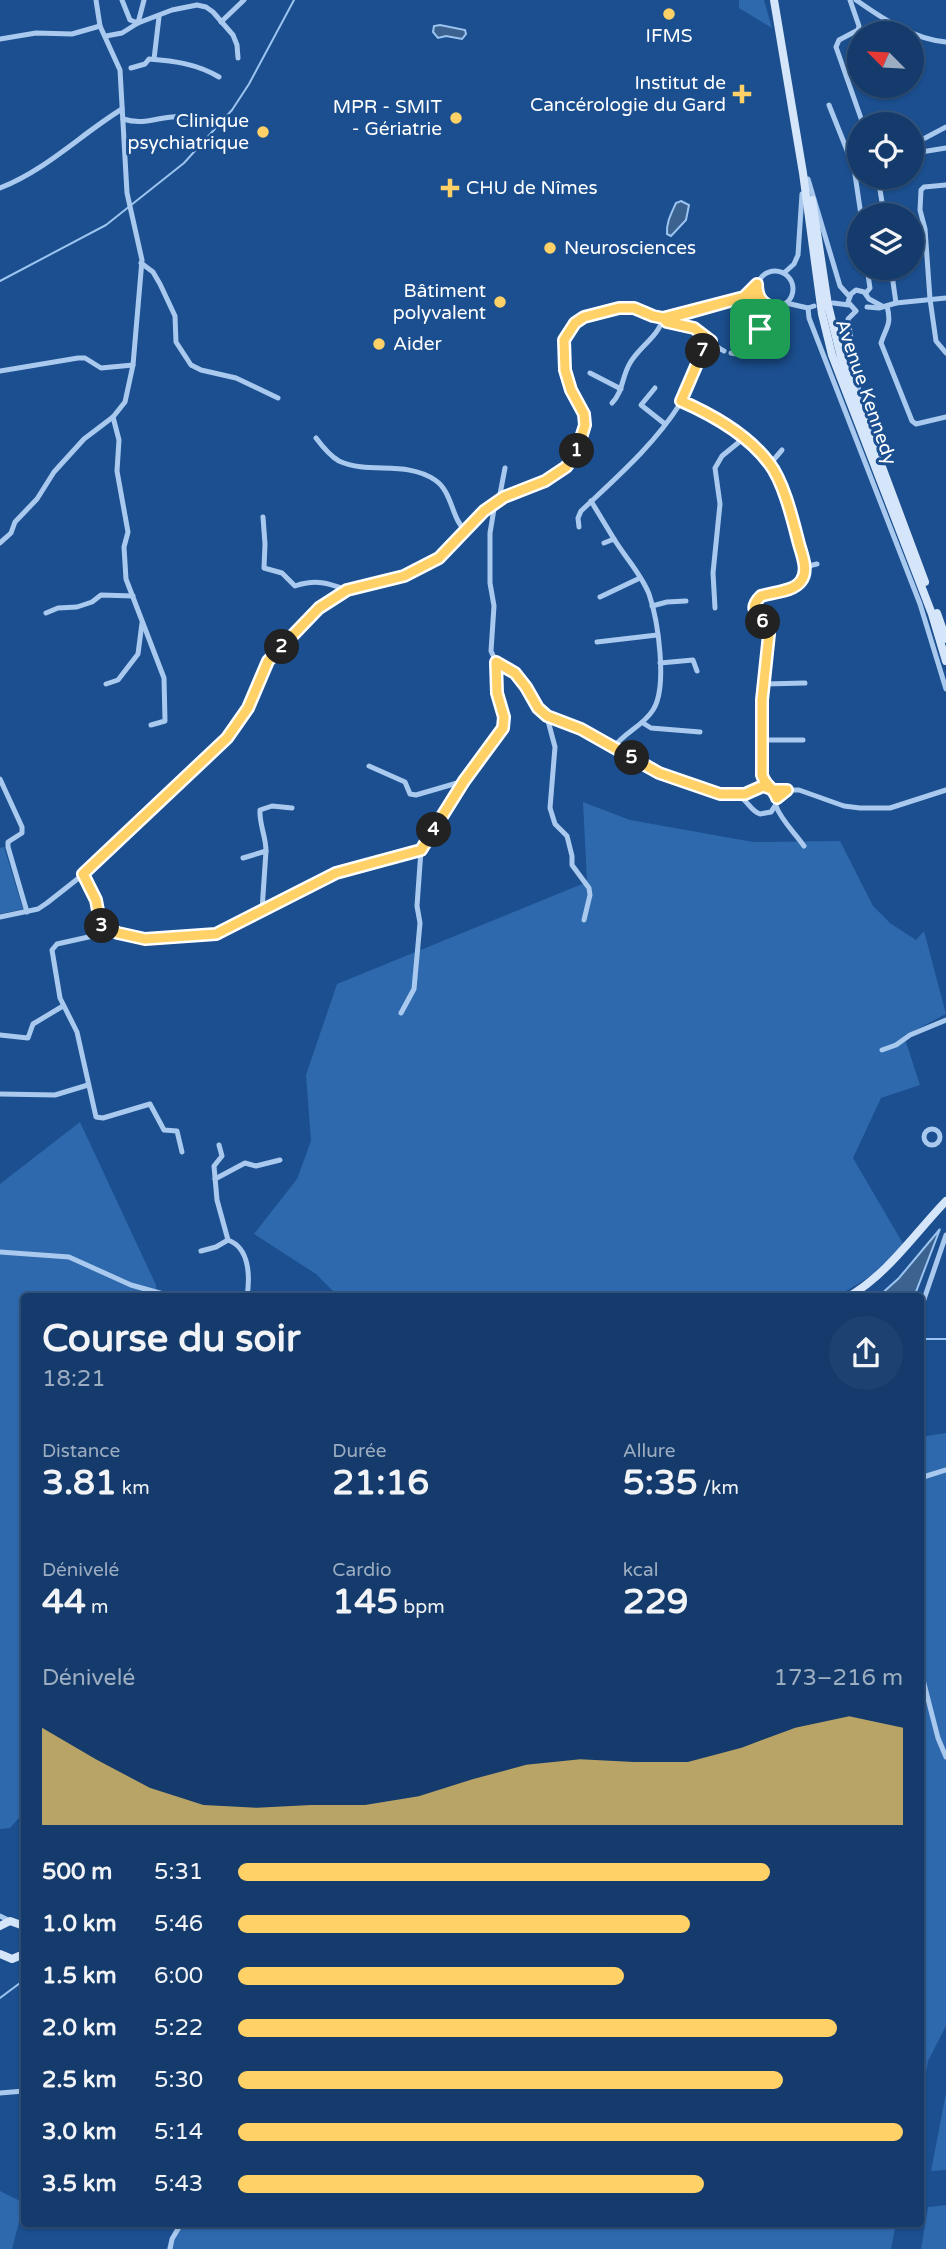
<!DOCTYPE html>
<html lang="fr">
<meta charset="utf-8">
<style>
:root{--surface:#143b6b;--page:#1d4271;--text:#f1f3f6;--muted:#9dadc1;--line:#33557e;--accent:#ffd166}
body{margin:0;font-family:"Varela Round",sans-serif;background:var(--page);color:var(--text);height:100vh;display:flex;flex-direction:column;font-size:26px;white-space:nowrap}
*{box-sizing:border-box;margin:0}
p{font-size:23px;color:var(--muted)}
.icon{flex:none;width:38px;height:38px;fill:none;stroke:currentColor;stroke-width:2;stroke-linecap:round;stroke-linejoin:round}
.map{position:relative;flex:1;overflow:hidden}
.panel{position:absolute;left:21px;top:1293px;width:903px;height:934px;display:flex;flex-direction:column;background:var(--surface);border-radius:7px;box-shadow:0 2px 5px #0004,0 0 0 2px var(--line)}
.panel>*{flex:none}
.needle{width:46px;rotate:294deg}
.tools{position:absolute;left:847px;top:21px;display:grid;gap:14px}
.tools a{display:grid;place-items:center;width:77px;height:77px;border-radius:50%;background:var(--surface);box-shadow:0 2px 5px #0004,0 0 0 2px var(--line);font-size:35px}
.pin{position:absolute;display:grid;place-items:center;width:60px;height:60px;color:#fff;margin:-30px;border-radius:14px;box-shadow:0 4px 10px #0006}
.km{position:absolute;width:35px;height:35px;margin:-18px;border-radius:50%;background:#222;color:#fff;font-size:19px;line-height:35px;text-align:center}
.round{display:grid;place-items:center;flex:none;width:74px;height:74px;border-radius:37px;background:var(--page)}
.overview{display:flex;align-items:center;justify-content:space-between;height:119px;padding:0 21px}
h1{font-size:38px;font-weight:800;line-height:52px}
.metrics{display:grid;grid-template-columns:repeat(3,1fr);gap:10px;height:119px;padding:7px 21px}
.metrics div{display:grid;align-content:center}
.metrics b{font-size:35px;font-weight:800}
.metrics small{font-size:19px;font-weight:400}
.metrics p{font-size:19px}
.chart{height:196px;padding:14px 21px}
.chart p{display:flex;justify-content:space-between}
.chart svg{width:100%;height:126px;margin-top:7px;fill:var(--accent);opacity:.7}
ul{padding:0 21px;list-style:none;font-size:23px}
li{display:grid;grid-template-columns:112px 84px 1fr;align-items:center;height:52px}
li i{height:18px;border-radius:9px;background:var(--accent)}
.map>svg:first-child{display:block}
</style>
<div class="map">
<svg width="946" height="2249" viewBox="0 0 946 2249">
<rect width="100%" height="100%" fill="#1b4f8f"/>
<g fill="#2e69ad">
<path d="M739,0H764L772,28L739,8Z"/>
<path d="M583,802L630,820L753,842L840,841L873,906L890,923L916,940L924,931L946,1014L904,1036L920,1085L881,1098L853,1158L905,1247L871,1276L836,1297H339L316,1274L254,1234L297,1179L311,1141L306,1075L337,984L587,882Z"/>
<path d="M4,847L23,909L0,914V848Z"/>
<path d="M80,1122L156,1285L157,1297H24V1812L10,1828L0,1829V1184Z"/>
<path d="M946,1433V2026L928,2061L921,2101L920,1437Z"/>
<path d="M946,2093V2170L931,2171Z"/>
<path d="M0,2191L24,2203L12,2249H0Z"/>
<path d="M946,2205V2249H921L928,2207Z"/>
<path d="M177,2224H896L891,2249H166Z"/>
</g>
<g fill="#3c6290" stroke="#9cc4f0" stroke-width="2">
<path d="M440,25L465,30L466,34L462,39L446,36L438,38L433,32L434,26Z"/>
<path d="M681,201L689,205L686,220L671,236L667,234C666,223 671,214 676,203Z"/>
<path d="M940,1229L914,1297H878L899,1278Z"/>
</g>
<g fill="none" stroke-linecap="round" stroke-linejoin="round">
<g stroke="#9cc4f0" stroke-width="2">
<path d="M0,281L106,225L184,163L232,110L249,84L294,0"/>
<path d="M920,1339H946"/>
<path d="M0,1998L24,1980"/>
</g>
<g stroke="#a9c9ee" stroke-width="5">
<path d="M122,0L130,20L138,23L144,0"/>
<path d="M850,0L859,26L858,30L839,40L836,47L863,124"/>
<path d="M856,0C883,19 913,39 946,42"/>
<path d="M221,22L244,0"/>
<path d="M106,36L122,33L138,23L172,10L197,5L206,7L213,12L233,35L237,45L238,58"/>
<path d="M0,39L36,33L72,34L100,26"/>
<path d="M154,59L159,17"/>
<path d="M131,68L145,64L149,59C175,61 197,64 219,77"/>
<path d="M829,105L854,168L861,215"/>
<path d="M123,119C149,127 162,113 188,117"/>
<path d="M912,145L946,127"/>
<path d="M912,149L915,153L946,148"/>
<path d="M878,177L884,215"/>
<path d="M808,179L840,286L849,296"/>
<path d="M946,185L924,187L921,190L920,210L925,229L930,299L936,341L946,353"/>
<path d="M0,188C46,170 80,135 122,109"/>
<path d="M141,263L153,272L160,284L175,316L176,342L191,365L201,370L236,378L278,398"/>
<path d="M891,268L896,303"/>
<circle cx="775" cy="289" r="18"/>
<path d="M784,273L794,264L798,255L802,194"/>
<path d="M866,293L870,288L867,268"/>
<path d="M786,303L808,308L814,306"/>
<path d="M833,303L849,305"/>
<path d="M887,306C892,325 886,327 881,343L912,421L916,424L946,417"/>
<path d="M867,307L879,308L896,303L946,298"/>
<path d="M808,308L809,318L920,604L946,689"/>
<path d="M856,311L848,319L860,399"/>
<path d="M856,311L848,302L851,294L856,290L864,292L869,299L882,306"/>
<path d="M663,318C672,326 685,324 696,329C707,335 713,346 724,351"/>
<path d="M760,323L761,300"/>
<path d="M731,353C763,360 755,321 772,307"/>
<path d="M0,371L78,358H85L101,368L133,365"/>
<path d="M590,373L621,389"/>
<path d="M655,388L641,405L665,424"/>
<path d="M682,401C713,415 749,435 770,463C783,482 791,513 797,535C801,550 808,567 801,582L783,590L761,596L755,604V613L769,627V634L762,700V775L758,787"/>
<path d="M612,403C623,392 622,376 630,363C639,347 659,336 663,318"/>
<path d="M113,417L119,440L117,471L128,532L124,547L126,579L164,678L165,721L151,725"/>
<path d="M316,438C322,446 330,456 339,461C370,475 405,460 435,480C453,492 451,519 466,531"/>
<path d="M770,464L782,450"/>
<path d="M504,497L500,494L505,468"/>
<path d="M591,501L614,539"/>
<path d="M263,517L265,544L264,568L282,573L295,586C316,579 328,583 347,590"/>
<path d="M579,527L578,518L581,511C617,477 653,446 680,404C692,383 696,359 711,341"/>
<path d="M0,543L11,533L15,522L37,499L54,472L84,439L113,417L125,402L133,365L142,260L127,193L120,70L100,26L96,0"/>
<path d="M604,543L614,539C625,557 642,575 649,594C658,620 668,687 653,710C643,726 625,732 614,747"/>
<path d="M804,567L817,564"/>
<path d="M600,597L640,578"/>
<path d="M652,606L667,602L686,601"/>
<path d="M715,608L713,573L720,504L715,468L722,456L744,438"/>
<path d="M46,613L58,608L77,607L92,602L101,595L133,596"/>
<path d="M597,642L657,635"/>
<path d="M496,662L519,677L533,701L547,716L581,729L659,773L720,794H745L760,786H768L776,795L777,803L771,812L760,814C749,810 748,799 736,795"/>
<path d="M660,663L693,660L697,671"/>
<path d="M106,684L118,680L138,654L142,623"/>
<path d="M765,684L805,683"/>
<path d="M547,717L555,747L550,808L555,824L567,836L572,856V865L589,888L590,895L584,920"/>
<path d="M643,723L651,728L700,732"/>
<path d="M762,740H803"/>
<path d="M369,766L405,782L410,794L416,795L464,781"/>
<path d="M0,779L22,827V833L8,842V847L27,912"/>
<path d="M774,790H799L844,806L860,808H890L946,790"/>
<path d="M776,806C781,820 795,833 804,846"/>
<path d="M266,851C266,836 259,824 260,810L272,806L292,808"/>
<path d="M243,858L266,851L262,910"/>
<path d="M83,875L96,900L101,926C138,942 176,938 216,934L336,873L421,850L464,781L503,728L504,717L497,693L496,662L491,651L494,606L490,583V533L495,503"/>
<path d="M0,917L38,909L47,903L80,877L227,738L248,708L268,661L319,608L347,590L404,576L439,558L484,511L504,497L545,481L566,467L576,454L585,425L584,414L571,390L565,370L564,340L575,323L585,317L619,308H634L658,318L673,317L744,297L757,284"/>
<path d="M101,926L93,936L57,944L52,950L60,998L77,1032L96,1117L103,1118L150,1104L164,1130L177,1131L182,1152"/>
<path d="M401,1013L414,989L420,923L417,906L421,850"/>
<path d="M0,1035L28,1038L33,1024L63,1006"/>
<path d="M882,1050L896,1045L910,1035L946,1020"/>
<path d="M0,1094L55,1095L88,1085"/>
<circle cx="932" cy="1137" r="8"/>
<path d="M219,1145L222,1156L214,1166L217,1200L228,1240C250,1248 250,1277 247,1297"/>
<path d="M215,1179L245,1163L256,1166L280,1160"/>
<path d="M201,1251L216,1247L228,1240"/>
<path d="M0,1252L69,1257L131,1285L174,1297"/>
<path d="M920,1311L946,1235"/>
<path d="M920,1478L946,1470"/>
<path d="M920,1668L938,1738L946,1757"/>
<path d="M0,1916L10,1921"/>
<path d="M0,2093L24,2091"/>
<path d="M170,2249L172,2239L181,2224"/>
</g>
<g stroke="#d6e6fa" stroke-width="8">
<path d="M774,0L803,173L822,314L832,355L932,614L946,661"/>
<path d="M812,200L828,305L841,357L925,582"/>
<path d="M937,613L946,639"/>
<path d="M848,1297C888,1274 915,1233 946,1201"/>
<path d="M0,1926L10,1921L24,1926"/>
<path d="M0,1954L12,1959L24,1954"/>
</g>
</g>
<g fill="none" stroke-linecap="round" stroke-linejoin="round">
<g stroke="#fff" stroke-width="14">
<path id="route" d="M760,329L761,300L759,297H744L663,318L653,316L634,308H619L584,317L575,323L564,340L565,370L571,390L584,414L585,425L576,454L566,467L545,481L504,497L484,511L439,558L404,576L347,590L319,608L268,661L248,708L227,738L83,874L96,900L101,926L118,933L145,939L216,934L336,873L421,850L464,781L503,728L504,717L497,693L496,662L515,673L526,687L538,708L547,716L581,729L659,773L720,794H745L763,786L774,790H787L777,798C774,788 765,786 762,775V700L769,634C767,618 743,613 761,596C773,592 793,592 801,581C809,571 802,555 799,544C793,521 784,482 769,463C748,435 713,415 681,401L703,350L711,341L694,328L667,322L663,318L673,317L744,297L757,284C757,296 761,303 772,307L766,312L760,329"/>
</g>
<use href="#route" stroke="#ffd166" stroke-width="9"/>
</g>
<g fill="#ffd166" stroke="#1b4f8f" stroke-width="2.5">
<circle cx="669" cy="14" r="7"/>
<path d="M738.5 83.5h7v7h7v7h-7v7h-7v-7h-7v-7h7z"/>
<circle cx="456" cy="118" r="7"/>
<circle cx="263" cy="132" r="7"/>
<path d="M446.5 177.5h7v7h7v7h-7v7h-7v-7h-7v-7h7z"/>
<circle cx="550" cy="248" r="7"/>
<circle cx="500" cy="302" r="7"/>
<circle cx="379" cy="344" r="7"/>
</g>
<g text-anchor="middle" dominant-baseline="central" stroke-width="6" stroke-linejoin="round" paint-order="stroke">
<g font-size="19" fill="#fff" stroke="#1b4f8f" text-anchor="end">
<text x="669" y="36" text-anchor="middle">IFMS</text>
<text x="726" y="83">Institut de<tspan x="726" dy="22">Cancérologie du Gard</tspan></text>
<text x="442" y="107">MPR - SMIT<tspan x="442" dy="22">- Gériatrie</tspan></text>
<text x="249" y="121">Clinique<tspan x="249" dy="22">psychiatrique</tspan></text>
<text x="466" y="188" text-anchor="start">CHU de Nîmes</text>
<text x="564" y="248" text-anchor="start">Neurosciences</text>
<text x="486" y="291">Bâtiment<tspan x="486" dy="22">polyvalent</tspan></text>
<text x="393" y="344" text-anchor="start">Aider</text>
</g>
<g font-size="19" fill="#fff" stroke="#1b4f8f">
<text transform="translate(866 392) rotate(71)">Avenue Kennedy</text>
</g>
</g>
</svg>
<div class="tools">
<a><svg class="needle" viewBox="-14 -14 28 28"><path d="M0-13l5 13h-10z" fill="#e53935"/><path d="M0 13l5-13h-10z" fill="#9dadc1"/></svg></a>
<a><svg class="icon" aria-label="locate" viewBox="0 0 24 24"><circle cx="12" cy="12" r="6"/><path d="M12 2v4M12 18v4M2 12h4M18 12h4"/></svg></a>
<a><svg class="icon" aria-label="layers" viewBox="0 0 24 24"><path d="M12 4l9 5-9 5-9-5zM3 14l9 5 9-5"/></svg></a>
</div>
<div class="pin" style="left:760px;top:329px;background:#1e9e55"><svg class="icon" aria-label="arrive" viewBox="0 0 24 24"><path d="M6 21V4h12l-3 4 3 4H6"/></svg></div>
<b class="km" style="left:577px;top:451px">1</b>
<b class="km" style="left:282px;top:647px">2</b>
<b class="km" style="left:102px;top:926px">3</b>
<b class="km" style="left:434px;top:830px">4</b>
<b class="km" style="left:632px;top:758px">5</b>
<b class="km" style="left:763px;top:622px">6</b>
<b class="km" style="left:703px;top:351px">7</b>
<section class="panel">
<div class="overview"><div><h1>Course du soir</h1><p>18:21</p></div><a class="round"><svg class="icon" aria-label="share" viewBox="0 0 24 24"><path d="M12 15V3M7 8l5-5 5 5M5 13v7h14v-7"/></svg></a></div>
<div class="metrics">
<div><p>Distance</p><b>3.81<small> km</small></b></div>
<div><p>Durée</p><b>21:16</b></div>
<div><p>Allure</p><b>5:35<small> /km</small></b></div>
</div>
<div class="metrics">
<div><p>Dénivelé</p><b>44<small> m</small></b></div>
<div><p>Cardio</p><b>145<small> bpm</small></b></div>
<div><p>kcal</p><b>229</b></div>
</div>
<div class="chart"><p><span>Dénivelé</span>173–216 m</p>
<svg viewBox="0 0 160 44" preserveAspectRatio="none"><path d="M0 44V10L10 21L20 31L30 37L40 38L50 37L60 37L70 34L80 28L90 23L100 21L110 22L120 22L130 17L140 10L150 6L160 10V44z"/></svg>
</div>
<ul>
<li><b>500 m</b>5:31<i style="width:80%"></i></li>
<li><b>1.0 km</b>5:46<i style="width:68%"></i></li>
<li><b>1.5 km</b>6:00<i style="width:58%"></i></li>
<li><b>2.0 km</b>5:22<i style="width:90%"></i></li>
<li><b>2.5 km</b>5:30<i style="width:82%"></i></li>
<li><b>3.0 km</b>5:14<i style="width:100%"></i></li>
<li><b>3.5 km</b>5:43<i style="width:70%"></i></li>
</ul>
</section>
</div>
